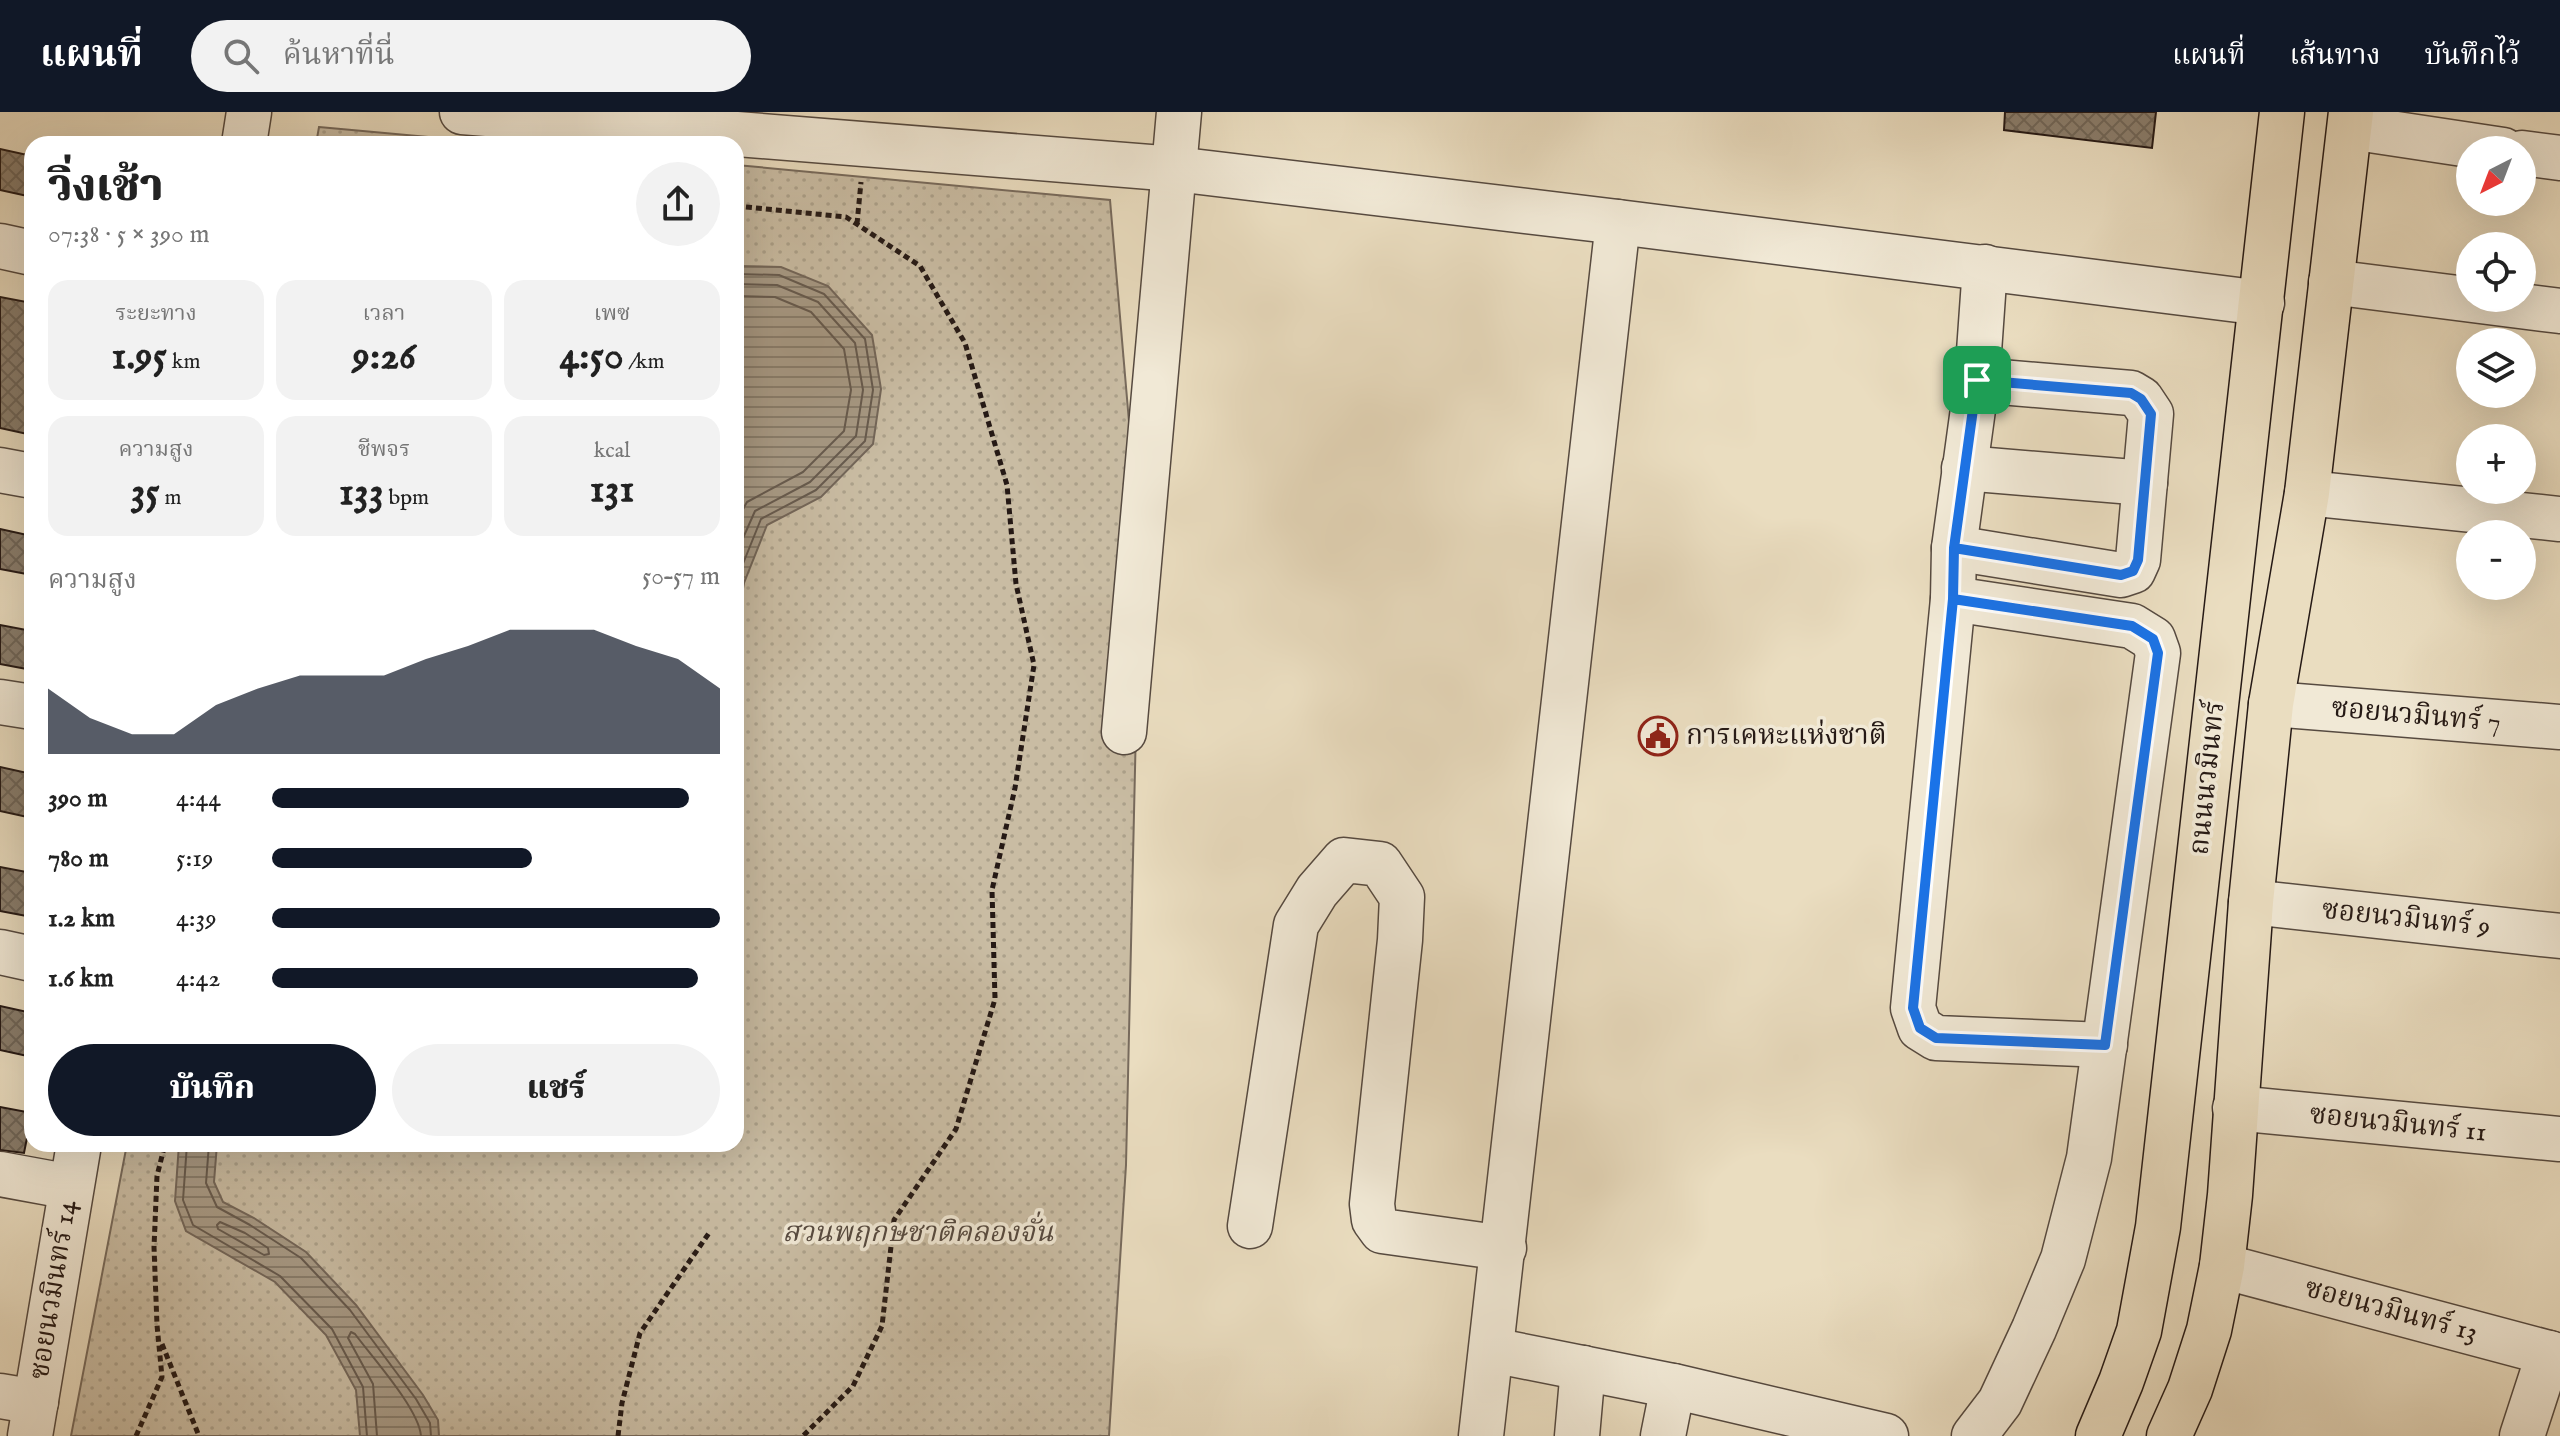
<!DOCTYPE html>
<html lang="th">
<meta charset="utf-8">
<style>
:root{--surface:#fff;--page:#f2f2f2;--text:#222;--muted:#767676;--accent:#111827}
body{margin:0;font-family:"IM FELL English","Noto Serif Thai",serif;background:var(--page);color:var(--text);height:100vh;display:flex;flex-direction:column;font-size:30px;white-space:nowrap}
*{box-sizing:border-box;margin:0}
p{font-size:26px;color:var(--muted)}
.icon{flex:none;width:44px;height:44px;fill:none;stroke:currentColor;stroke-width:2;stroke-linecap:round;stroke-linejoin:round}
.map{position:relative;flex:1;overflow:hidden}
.drawer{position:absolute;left:24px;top:24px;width:720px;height:1016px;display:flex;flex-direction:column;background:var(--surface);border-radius:24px;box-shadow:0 8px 32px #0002}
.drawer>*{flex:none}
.needle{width:52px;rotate:222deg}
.buttons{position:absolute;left:2456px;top:24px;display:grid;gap:16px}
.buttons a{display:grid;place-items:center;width:80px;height:80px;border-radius:50%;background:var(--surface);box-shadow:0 8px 32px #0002;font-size:40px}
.pin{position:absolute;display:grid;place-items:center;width:68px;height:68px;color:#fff;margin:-34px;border-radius:16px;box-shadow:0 4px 12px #0006}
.round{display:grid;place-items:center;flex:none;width:84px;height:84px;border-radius:42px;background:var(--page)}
.overview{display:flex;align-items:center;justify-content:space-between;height:136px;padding:0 24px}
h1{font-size:44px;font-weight:800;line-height:60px}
.metrics{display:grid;grid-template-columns:repeat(3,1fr);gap:12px;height:136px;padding:8px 24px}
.metrics div{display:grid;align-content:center;border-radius:20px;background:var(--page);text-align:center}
.metrics b{font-size:40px;font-weight:800}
.metrics small{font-size:22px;font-weight:400}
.metrics p{font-size:22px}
.chart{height:224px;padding:16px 24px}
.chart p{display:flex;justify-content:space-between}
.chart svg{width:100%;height:144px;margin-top:8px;fill:var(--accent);opacity:.7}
.primary-button{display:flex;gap:16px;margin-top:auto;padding:16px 24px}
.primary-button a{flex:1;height:92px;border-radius:48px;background:var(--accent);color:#fff;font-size:32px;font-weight:800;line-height:92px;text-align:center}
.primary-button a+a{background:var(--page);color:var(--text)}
ul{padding:0 24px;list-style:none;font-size:26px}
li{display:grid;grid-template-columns:128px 96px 1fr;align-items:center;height:60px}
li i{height:20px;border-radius:10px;background:var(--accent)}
header{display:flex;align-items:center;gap:48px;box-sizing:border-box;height:112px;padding:0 40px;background:var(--accent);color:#fff}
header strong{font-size:38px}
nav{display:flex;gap:44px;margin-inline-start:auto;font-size:28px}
.search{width:560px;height:72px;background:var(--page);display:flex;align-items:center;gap:20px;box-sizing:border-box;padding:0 28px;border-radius:44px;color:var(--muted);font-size:30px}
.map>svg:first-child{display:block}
</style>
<header>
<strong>แผนที่</strong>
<div class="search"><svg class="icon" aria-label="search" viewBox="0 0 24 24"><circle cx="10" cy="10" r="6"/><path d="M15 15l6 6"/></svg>ค้นหาที่นี่</div>
<nav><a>แผนที่</a><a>เส้นทาง</a><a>บันทึกไว้</a></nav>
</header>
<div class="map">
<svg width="2560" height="1324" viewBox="0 0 2560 1324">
<defs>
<pattern id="garden-dots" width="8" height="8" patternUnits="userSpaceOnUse" patternTransform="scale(2)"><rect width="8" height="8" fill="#c9bca3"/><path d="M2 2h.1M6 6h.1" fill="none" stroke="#aca18b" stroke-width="1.8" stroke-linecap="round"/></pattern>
<pattern id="water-rules" width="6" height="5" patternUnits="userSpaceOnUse" patternTransform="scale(2)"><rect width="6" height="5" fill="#a79a86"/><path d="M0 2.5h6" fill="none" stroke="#887d6c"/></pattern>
<pattern id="building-cross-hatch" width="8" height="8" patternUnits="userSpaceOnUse" patternTransform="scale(2)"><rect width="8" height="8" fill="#8b7f6e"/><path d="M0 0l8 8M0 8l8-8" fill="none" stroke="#716759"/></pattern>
</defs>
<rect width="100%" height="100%" fill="#eaddc0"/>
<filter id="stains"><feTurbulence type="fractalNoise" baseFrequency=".0025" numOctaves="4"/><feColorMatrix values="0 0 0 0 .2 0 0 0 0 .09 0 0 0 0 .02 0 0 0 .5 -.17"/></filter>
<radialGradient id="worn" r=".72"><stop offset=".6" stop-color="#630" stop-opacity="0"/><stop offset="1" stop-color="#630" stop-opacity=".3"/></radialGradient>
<g fill="url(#garden-dots)" stroke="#776a5c" stroke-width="2">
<path d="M319,15L505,32H316Z"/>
<path d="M736,53L1110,88L1140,438L1126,1053L1109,1324H71L127,1032H736Z"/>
</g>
<g fill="url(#water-rules)" stroke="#736659" stroke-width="2">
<path d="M736,154L781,155L828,174L872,223L881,277L873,332L821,385L767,413L744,471L736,516Z"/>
<path d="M179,1032H217L214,1070L223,1090L254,1106L306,1140L356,1193L423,1283L438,1308L439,1324H360L356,1278L326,1223L275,1170L186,1119L175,1089Z"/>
</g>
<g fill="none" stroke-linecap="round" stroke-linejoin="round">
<g stroke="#665a4e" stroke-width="2">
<path d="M736,162L779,163L824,182L865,227L873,278L865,329L816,378L761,407L736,469"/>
<path d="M736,172L777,173L818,190L855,231L863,278L856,324L810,370L755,399L736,442"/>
<path d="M736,184L775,185L811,200L844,237L851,278L844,319L803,360L747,390L736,410"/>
<path d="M187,1032L183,1088L193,1113L280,1164L332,1217L363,1275L367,1324"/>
<path d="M209,1032L206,1071L217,1095L250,1113L301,1146L350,1198L416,1287L430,1311L431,1324"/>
<path d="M220,1110L245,1121L268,1136L269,1142L264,1143L218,1117L217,1113Z"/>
<path d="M377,1324L373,1272L348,1226L351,1220L355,1222C372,1245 419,1297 421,1324"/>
</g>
</g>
<g fill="url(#building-cross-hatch)" stroke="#251915" stroke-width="2">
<path d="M2005,0H2156L2152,36L2004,18Z"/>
<path d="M0,37L32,44V85L0,78Z"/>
<path d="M0,185L32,191V323L0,316Z"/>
<path d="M0,417L32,424V463L0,457Z"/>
<path d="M0,513L32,519V558L0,552Z"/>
<path d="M0,655L32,662V706L0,699Z"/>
<path d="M0,755L32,761V805L0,799Z"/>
<path d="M0,894L32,901V945L0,938Z"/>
<path d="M0,995L32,1001L24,1041L0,1038Z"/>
</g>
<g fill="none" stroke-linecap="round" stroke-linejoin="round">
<g stroke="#564a40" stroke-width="47">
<g id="minor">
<path d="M462,0L1175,57L1618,110L2262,191"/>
<path d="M2350,15L2503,38"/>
<path d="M244,32L249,0"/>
<path d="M2522,41L2560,46"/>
<path d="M0,134L32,141"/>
<path d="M1985,155L1977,268L1954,436L1953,487L1913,896L1920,916L1936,926L2105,933"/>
<path d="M2331,170L2560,199"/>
<path d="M1964,356L2145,371"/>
<path d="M0,358L32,364"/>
<path d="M2307,381L2560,407"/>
<path d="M1954,436L2121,463L2133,459L2138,448L2151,302L2141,287L2131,281L1977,268"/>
<path d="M1953,487L2132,514L2153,527L2158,541L2089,1046L2063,1147L2034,1217L2000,1290L1974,1324"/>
<path d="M0,590L32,595"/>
<path d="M2271,592L2560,615"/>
<path d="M1124,620L1179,0"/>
<path d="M2251,790L2560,824"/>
<path d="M0,840L32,847"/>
<path d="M2235,996L2560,1027"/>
<path d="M0,1062L71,1075"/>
<path d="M1250,1114L1296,813L1317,779L1344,748L1380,752L1402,785L1400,828L1372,1092L1374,1108L1382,1119L1504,1136"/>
<path d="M2222,1154L2560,1244"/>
<path d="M1492,1238L1673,1274L1886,1324"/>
<path d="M0,1284L36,1290"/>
<path d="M30,1324L79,1032"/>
<path d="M1481,1324L1618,110"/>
<path d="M1577,1324L1583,1256"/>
<path d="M1663,1324L1673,1274"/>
<path d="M2522,1324L2549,1241"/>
</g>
</g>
<g stroke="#251915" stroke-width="47">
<g id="major">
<path d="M2098,1324L2121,1270L2139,1219L2158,1115L2282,0"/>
<path d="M2169,1324L2190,1277L2209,1218L2222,1154L2230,1083L2251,790L2271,592L2307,381L2351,0"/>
</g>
</g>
<g stroke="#251915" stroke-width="5" stroke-dasharray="6 4" stroke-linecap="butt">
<path d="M736,94L846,105L920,154L965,231L1007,373L1016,472L1034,553L1015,676L992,778L995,887L956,1017L894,1108L882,1214L853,1274L803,1324"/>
<path d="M857,112L861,70"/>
<path d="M162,1232L199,1324"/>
<path d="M136,1324L162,1265L157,1213L154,1135L157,1064L165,1032"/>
<path d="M618,1324L622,1291L640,1221L709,1121"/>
</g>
<use href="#minor" stroke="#f1e9d6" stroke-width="44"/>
<use href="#major" stroke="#eaddc0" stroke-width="44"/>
</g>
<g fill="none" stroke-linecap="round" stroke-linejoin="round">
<g stroke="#fff" stroke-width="16">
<path id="route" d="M1977,268L1954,436L1953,487L2132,514L2153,527L2158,541L2105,933L1936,926L1920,916L1913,896L1953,487L1954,436L2121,463L2133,459L2138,448L2151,302L2141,287L2131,281L1977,268"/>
</g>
<use href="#route" stroke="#1a73e8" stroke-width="10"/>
</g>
<defs>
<g id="civic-ring" transform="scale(2)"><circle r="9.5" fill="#f1e9d6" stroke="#8f2418" stroke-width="1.5"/><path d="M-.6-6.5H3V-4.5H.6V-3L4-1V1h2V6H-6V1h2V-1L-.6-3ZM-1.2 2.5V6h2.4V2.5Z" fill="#8f2418"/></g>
</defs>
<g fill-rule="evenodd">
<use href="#civic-ring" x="1658" y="624"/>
</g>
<g text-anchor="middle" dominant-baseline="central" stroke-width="7" stroke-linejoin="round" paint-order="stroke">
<g font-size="28" fill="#251915" stroke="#f1e9d6">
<text transform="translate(2416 604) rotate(5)">ซอยนวมินทร์ 7</text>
<text transform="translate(2208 666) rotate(-84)">ถนนนวมินทร์</text>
<text transform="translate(2406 807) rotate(6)">ซอยนวมินทร์ 9</text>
<text transform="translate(2398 1012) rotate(6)">ซอยนวมินทร์ 11</text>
<text transform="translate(54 1178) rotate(-81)">ซอยนวมินทร์ 14</text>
<text transform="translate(2391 1199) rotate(15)">ซอยนวมินทร์ 13</text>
</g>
<g font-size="28" fill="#251915" stroke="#f1e9d6" text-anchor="start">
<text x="1686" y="624">การเคหะแห่งชาติ</text>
</g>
<g font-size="28" font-style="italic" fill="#564a40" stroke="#f1e9d6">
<text x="918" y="1121">สวนพฤกษชาติคลองจั่น</text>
</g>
</g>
<rect width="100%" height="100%" filter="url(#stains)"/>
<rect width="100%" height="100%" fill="url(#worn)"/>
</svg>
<div class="buttons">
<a><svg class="needle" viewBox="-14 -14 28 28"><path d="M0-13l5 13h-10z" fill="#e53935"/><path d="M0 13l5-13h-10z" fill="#767676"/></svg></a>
<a><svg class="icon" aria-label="locate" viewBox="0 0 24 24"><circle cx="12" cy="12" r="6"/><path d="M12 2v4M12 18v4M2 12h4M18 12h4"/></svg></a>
<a><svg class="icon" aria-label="layers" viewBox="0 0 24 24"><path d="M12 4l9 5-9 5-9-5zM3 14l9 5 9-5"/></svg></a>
<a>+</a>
<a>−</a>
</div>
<div class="pin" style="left:1977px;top:268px;background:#1e9e55"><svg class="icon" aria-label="arrive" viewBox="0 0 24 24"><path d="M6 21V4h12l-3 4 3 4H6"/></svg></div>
<section class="drawer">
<div class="overview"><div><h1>วิ่งเช้า</h1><p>07:38 · 5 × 390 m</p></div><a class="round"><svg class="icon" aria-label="share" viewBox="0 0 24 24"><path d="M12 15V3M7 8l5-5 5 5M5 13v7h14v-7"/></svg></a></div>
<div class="metrics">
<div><p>ระยะทาง</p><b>1.95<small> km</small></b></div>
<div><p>เวลา</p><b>9:26</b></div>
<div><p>เพซ</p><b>4:50<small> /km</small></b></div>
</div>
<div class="metrics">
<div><p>ความสูง</p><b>35<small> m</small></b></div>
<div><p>ชีพจร</p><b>133<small> bpm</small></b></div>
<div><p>kcal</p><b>131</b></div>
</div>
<div class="chart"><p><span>ความสูง</span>50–57 m</p>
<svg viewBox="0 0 160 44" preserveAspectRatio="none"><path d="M0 44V24L10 33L20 38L30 38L40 29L50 24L60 20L70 20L80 20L90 15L100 11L110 6L120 6L130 6L140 11L150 15L160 24V44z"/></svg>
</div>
<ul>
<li><b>390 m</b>4:44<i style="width:93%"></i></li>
<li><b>780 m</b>5:19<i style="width:58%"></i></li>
<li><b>1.2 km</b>4:39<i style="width:100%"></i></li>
<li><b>1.6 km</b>4:42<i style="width:95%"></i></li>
</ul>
<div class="primary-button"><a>บันทึก</a><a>แชร์</a></div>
</section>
</div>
